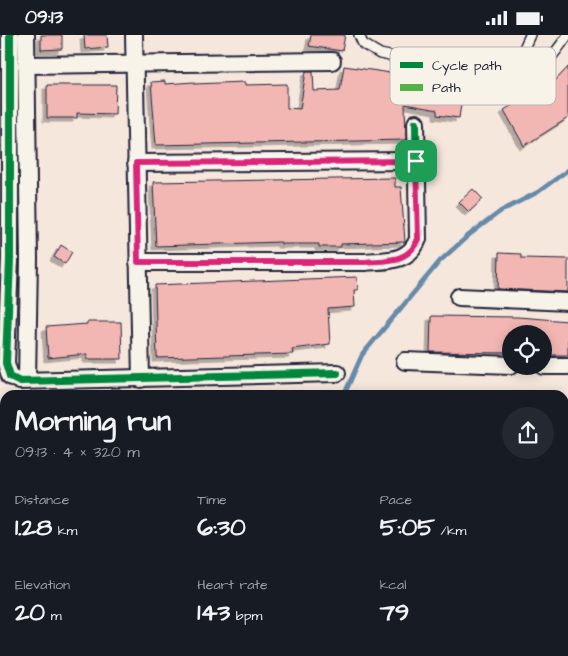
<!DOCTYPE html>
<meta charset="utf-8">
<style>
:root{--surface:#171b24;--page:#242831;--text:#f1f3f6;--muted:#9ea1a6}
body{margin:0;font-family:"Architects Daughter",sans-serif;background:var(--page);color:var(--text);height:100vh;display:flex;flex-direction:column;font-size:19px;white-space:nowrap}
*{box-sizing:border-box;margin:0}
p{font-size:16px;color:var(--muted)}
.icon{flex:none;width:28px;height:28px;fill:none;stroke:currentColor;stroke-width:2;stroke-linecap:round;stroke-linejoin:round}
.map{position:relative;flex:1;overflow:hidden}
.panel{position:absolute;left:0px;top:355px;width:569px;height:266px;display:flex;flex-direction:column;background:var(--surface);border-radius:15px 15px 0 0;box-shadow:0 2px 12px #0003}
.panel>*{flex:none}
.tools{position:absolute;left:502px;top:290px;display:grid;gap:10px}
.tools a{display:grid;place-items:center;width:50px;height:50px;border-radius:50%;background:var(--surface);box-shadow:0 2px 12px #0003;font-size:25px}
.pin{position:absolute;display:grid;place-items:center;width:42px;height:42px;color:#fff;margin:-21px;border-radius:10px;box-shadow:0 2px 8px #0006}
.round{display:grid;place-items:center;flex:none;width:52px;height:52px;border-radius:26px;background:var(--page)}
.summary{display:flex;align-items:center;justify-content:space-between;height:85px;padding:0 15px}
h1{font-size:28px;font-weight:800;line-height:38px}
.metrics{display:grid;grid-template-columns:repeat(3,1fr);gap:8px;height:85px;padding:5px 15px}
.metrics div{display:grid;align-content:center}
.metrics b{font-size:25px;font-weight:800}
.metrics small{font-size:14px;font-weight:400}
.metrics p{font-size:14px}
.status{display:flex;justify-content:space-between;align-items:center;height:35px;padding:0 25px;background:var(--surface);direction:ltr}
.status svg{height:14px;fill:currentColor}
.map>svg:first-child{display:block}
</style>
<div class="status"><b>09:13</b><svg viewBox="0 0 49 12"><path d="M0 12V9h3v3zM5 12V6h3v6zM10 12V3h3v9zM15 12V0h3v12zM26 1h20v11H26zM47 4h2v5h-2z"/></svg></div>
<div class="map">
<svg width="568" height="621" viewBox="0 0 568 621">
<defs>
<filter id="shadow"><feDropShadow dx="-4" dy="4" stdDeviation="0" flood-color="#0004"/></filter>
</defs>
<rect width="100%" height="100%" fill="#f6e7dd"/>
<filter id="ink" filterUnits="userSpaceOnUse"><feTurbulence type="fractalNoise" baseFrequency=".02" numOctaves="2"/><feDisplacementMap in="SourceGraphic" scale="10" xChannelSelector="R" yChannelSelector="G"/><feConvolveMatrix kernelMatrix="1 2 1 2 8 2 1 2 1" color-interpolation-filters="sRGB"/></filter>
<g filter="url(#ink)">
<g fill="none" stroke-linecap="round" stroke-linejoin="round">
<g stroke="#668aaa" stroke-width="4.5">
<path d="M344,360L362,320L440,226L469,200L501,176L538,157L568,135"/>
<path d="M229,621L231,616"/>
</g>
</g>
<g fill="#f3b7b3" stroke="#22223b" filter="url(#shadow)">
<path d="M41,0H62V14L41,15Z"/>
<path d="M84,0H107L108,12L85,14Z"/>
<path d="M311,0H345L342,16L309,11Z"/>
<path d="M344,31L464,49L459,83L437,80V75L405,69L406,105L156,110L151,47L165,46V49L194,47V49L245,47V50L287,49V73L300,74L306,36H313L314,56L340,55Z"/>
<path d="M568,32V83L524,111L504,75L556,45Z"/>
<path d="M47,50H116L115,79L77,78V83H47Z"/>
<path d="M395,143V152H401L405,207L341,209V212H319V209H281V207L156,211L153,147Z"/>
<path d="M473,154L483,164L469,177L459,167Z"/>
<path d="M61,210L72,217L65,229L54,222Z"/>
<path d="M499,218L521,219V223L568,224V257L498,254Z"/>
<path d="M357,242L358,255H354L355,272L328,274L330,309L292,314L293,319L157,323L155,250Z"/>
<path d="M431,281L518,282L568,286V320H544V299H511V318L430,317Z"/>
<path d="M87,287H121L122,324H87V319L48,323L46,292L87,289Z"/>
</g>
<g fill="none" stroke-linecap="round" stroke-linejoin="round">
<g stroke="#22223b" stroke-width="12">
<g id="service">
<path d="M359,0L363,9L380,19L509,46C541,42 550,24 568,0"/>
<path d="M509,46L530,0"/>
</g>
</g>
<g stroke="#22223b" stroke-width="20">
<g id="minor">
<path d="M10,0V224L6,328L10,341L20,346L337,338"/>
<path d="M26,0L29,224L27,345"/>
<path d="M134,0L141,344"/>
<path d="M26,30L332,26"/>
<path d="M136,128L416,126"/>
<path d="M138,227H365C386,225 409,228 418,204L416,88"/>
<path d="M459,262L568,267"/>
<path d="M405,326L511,330"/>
<path d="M544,331H568"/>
<path d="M564,411H568"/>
<path d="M564,514H568"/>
<path d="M564,596H568"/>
<path d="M492,621V616"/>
<path d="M505,621V616"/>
</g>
</g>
<use href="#service" stroke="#f7f3e8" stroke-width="9"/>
<use href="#minor" stroke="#f7f3e8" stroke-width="16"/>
<path stroke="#55b146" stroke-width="6" stroke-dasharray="12 6" stroke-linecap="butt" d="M0,562L5,560"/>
<g stroke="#f7f3e8" stroke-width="11">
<g id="cycleway">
<path d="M10,0V224L6,328L10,341L20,346L337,338"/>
<path d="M138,227H365C386,225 409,228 418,204L416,88"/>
</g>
</g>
<use href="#cycleway" stroke="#00873e" stroke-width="8"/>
</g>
</g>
<g fill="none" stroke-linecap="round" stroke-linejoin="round" filter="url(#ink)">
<g stroke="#fff" stroke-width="10">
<path id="route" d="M416,126L418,204C409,228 386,225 365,227H138L136,128Z"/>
</g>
<use href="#route" stroke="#db2777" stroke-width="6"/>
</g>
<rect x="390" y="12" width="166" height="58" rx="8" fill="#f7f3e8" stroke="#b7b4b4" stroke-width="1"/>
<rect x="400" y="27" width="23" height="6" fill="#00873e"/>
<rect x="400" y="49" width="23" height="7" fill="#55b146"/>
<g font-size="14" fill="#22223b">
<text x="432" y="35">Cycle path</text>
<text x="432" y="57">Path</text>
</g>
</svg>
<div class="tools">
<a><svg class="icon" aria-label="locate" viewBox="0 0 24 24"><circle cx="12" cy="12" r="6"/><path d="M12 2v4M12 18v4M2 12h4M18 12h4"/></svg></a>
</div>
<div class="pin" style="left:416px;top:126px;background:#1e9e55"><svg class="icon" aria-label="arrive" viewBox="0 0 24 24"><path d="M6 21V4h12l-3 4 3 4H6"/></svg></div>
<section class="panel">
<div class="summary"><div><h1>Morning run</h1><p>09:13 · 4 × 320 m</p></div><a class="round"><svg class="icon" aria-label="share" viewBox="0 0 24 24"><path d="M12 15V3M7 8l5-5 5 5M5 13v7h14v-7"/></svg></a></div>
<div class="metrics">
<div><p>Distance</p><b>1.28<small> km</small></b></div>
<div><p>Time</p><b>6:30</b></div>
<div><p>Pace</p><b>5:05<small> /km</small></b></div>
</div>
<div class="metrics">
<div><p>Elevation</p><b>20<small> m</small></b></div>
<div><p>Heart rate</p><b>143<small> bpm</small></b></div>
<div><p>kcal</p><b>79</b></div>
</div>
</section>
</div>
